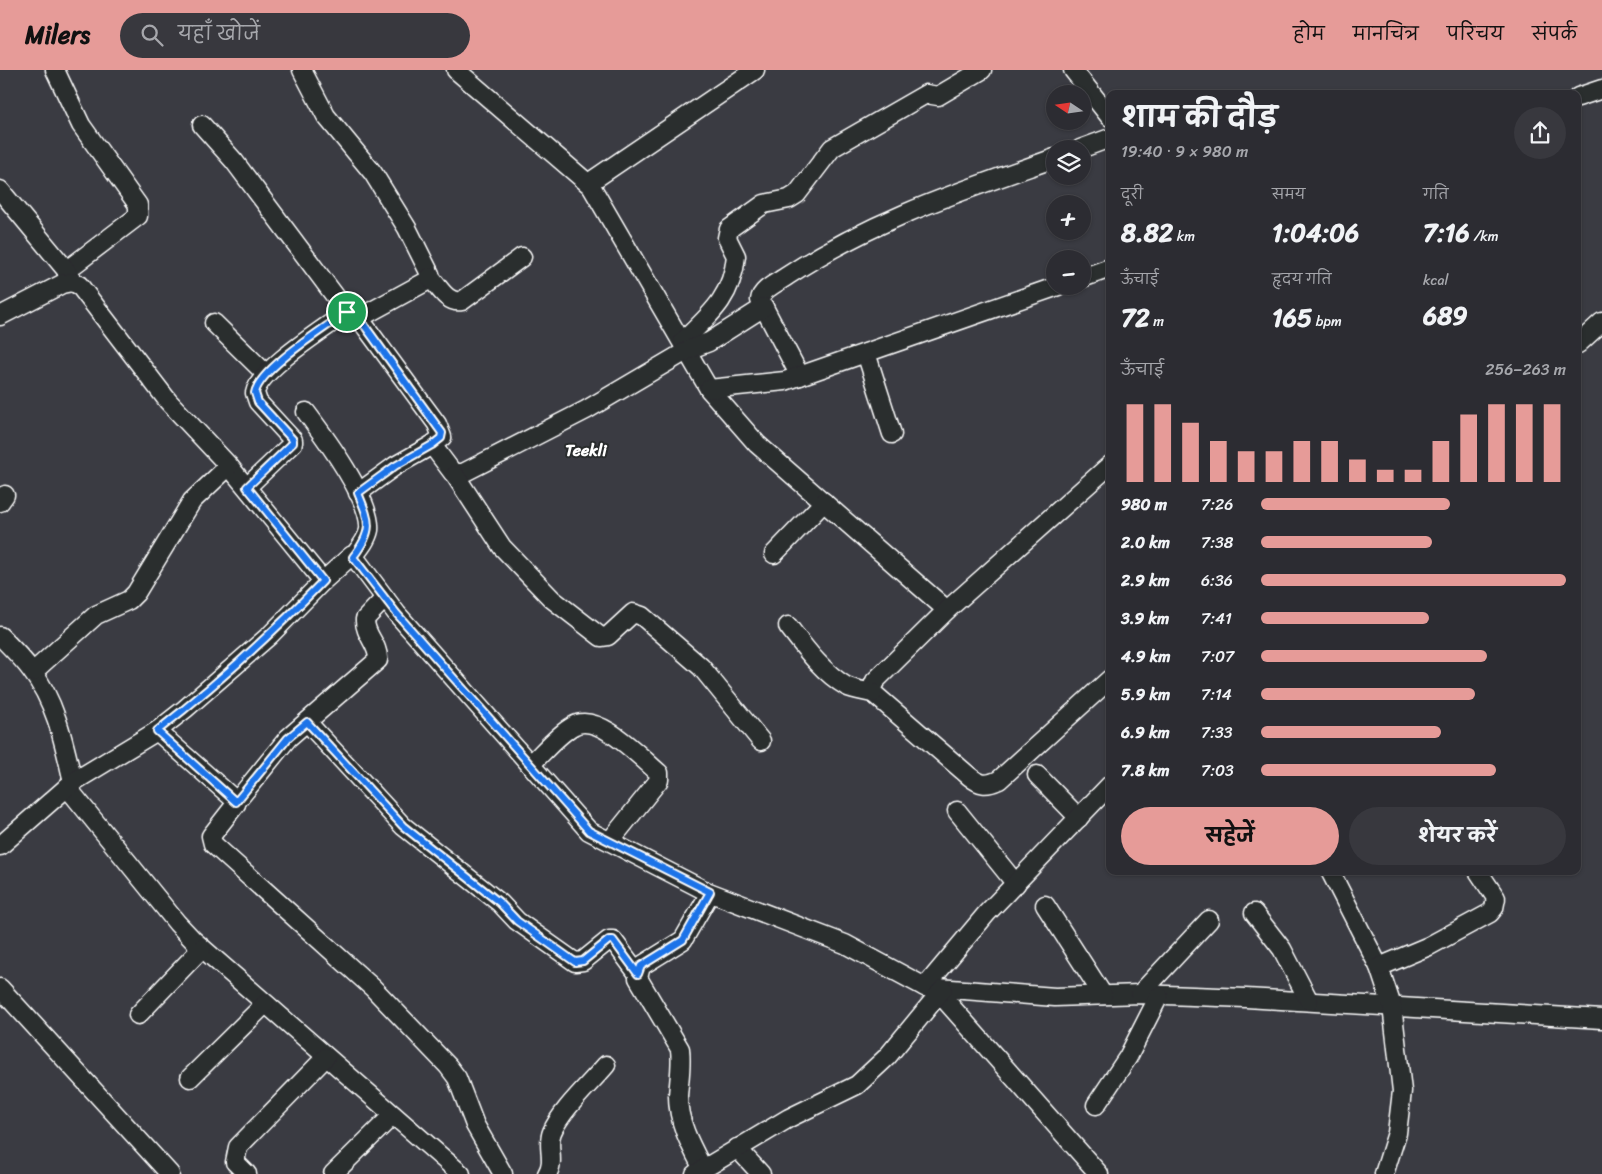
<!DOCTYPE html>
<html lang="hi">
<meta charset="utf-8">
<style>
:root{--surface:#2c2c32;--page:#38383e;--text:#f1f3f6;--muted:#a6a7ac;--line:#48484d;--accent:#e69b98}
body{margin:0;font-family:Sriracha,"Playpen Sans Deva",sans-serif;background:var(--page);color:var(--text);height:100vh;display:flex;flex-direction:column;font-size:19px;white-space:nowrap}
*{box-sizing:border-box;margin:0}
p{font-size:16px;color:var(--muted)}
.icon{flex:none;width:28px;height:28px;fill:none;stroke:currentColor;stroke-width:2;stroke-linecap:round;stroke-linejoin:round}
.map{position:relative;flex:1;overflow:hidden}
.sheet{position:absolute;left:1106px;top:20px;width:475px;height:785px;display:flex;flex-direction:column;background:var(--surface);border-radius:10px;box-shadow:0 1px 4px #0004,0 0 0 1px var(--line)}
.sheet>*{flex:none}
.needle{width:32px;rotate:283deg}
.controls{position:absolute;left:1046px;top:15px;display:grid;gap:10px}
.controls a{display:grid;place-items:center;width:45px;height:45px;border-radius:50%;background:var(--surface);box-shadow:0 1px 4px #0004,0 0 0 1px var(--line);font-size:25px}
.pin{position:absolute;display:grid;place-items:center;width:42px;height:42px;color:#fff;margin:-21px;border:2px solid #fff;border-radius:50%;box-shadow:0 1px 5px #0007}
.round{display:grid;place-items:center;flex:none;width:52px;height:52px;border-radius:26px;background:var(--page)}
.overview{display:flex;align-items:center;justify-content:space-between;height:85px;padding:0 15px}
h1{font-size:28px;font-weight:700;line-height:38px}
.stats{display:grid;grid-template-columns:repeat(3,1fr);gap:8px;height:85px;padding:5px 15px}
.stats div{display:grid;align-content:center}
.stats b{font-size:25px;font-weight:700}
.stats small{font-size:14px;font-weight:400}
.stats p{font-size:14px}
.chart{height:140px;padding:10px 15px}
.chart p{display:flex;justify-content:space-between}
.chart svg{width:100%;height:90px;margin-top:5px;stroke:var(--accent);stroke-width:6}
.primary-button{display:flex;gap:10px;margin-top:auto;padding:10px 15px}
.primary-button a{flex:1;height:58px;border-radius:30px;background:var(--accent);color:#111;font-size:20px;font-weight:700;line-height:58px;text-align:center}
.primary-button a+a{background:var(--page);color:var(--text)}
ul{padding:0 15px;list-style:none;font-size:16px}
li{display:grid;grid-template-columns:80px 60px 1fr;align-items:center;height:38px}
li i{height:12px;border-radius:6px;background:var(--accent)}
header{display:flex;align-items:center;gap:30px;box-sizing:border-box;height:70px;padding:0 25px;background:var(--accent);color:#111}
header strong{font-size:24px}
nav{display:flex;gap:28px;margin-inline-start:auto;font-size:18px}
.search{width:350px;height:45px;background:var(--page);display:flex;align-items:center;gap:12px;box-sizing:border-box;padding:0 18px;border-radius:28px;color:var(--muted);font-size:19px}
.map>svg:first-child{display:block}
</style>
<header>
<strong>Milers</strong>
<div class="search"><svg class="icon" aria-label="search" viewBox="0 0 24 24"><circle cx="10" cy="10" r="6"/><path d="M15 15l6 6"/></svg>यहाँ खोजें</div>
<nav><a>होम</a><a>मानचित्र</a><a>परिचय</a><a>संपर्क</a></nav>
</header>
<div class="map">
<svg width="1602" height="1104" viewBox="0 0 1602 1104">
<rect width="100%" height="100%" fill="#3a3b42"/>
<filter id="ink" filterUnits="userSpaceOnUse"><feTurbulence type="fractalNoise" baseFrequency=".02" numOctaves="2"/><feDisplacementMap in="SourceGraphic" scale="10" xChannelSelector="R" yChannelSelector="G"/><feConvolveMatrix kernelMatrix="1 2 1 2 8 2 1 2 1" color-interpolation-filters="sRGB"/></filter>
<g filter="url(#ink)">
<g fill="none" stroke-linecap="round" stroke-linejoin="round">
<g stroke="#fff" stroke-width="21">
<g id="minor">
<path d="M55,0L81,55L138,135V146L67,200V204L74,213"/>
<path d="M302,0L326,46L373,103L407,158L430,204L427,211L361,247L362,252L437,354L442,367L432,375L395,396L358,423"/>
<path d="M456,0L591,116L709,319L757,374L947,540"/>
<path d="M1073,0L1110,47"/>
<path d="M1578,27L1602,19"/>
<path d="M202,55L234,91L347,242"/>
<path d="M1080,79L1110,68"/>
<path d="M591,116L593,110L755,0"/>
<path d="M0,120L67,201"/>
<path d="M430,207C439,217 447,234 462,231L522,187"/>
<path d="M1082,208L1110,198"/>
<path d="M0,246L62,214L72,212L79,215L168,331L229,396L323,511"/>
<path d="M214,253L266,304"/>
<path d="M683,271C711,244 732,227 736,186L727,168L729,159L764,134L789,129L797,124L832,78L926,24L938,26L982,0"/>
<path d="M1578,274L1602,252"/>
<path d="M866,283L892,364"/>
<path d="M800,306L760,230C761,219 779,212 787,206C874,149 959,122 1055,88"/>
<path d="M709,319L785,311L1058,216"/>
<path d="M306,342C324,366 372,430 369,460C367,470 359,479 353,487"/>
<path d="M432,375L453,403H463L586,340L688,280L709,272L764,237"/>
<path d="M1110,395L947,540L875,611L872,618L873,623L969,706C980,715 986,716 999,710L1110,609"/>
<path d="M455,405L502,477L552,529L601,567L608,566L633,543L642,546L701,597L761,671"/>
<path d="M247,417L293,373V370L258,332L255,323C259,299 326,258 347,242H354L362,246"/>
<path d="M0,432L5,425"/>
<path d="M774,484L824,432"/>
<path d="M788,556C805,578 822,602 846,616C854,620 865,621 873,623"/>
<path d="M0,566C11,577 22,588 31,600C56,632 64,673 73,712"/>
<path d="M33,602L96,545L129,530L136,523L192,431L229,396"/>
<path d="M307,652L403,756L500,833L517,851L575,892L583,891L609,870H613L638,904"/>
<path d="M157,661L235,730L236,734L211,766L213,774L373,918L448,996L457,1008L475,1055L503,1104"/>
<path d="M530,695C543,683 557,665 573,656C598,641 641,688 659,703V710L610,771"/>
<path d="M1037,705L1079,748"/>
<path d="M67,717L177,853L193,870L461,1104"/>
<path d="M236,732L288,668L378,590C379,574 364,565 365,549L385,528"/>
<path d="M957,741L1016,814"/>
<path d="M0,776L73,712L157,661L185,639L270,565L323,511L351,486L355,488L397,544L589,761L706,821L845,874L925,917L1055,927L1140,924L1246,928L1602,949"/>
<path d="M1330,801L1379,897L1392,936L1402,1021L1397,1063L1384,1104"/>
<path d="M1045,835L1103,925"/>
<path d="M1254,843L1282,879L1309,931"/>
<path d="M1379,897L1429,876L1490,843L1494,838L1496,828L1478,801"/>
<path d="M925,917L987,843L1110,715"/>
<path d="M0,918L170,1104"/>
<path d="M939,923L1099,1104"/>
<path d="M1140,924L1209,850"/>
<path d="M138,945L202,878"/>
<path d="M190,1008L265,934"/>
<path d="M1096,1035L1128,987L1159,926"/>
<path d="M737,1078L761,1104"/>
<path d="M703,1099C691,1076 678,1053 678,1026C679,1010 682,996 680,979L638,908L641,896L683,870L710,823"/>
<path d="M247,1104L235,1092L238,1077L326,987"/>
<path d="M333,1104L393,1045"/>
<path d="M547,1104C556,1090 546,1076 552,1062C561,1040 590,1014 606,995"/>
<path d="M695,1104L789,1048L857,1015L887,987L943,919"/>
</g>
</g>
<use href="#minor" stroke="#2a2d2e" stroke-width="18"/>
</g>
</g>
<g fill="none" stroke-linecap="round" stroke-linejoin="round" filter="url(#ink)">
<g stroke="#fff" stroke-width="10">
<path id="route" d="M347,242H354L362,246V252L442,363L441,368L432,375L395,396L358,423C370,452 374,460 353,487L397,544L589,761L710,822L683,870L641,896L638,904L613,870H609L583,891L575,892L517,851L500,833L403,756L307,652L288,668L236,732L157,661C217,614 271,565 323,511L247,417L293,373V370L258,332L255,323C259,299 325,258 347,242Z"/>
</g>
<use href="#route" stroke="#1a73e8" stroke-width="6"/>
</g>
<g text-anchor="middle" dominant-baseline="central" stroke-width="4" stroke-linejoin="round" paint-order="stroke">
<g font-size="16" font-weight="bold" fill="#fff" stroke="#2a2d2e">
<text x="586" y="380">Teekli</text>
</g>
</g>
</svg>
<div class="controls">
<a><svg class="needle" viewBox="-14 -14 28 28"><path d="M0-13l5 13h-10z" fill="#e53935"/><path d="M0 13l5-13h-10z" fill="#a6a7ac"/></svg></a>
<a><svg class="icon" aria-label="layers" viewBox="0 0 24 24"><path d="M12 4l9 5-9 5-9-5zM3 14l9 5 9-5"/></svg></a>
<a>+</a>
<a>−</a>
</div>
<div class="pin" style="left:347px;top:242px;background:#1e9e55"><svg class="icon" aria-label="arrive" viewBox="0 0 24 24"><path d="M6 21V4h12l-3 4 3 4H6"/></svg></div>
<section class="sheet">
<div class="overview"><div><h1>शाम की दौड़</h1><p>19:40 · 9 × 980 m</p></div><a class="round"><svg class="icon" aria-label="share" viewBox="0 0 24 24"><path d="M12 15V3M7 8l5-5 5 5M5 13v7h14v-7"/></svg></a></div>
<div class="stats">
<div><p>दूरी</p><b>8.82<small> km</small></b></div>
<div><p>समय</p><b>1:04:06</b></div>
<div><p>गति</p><b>7:16<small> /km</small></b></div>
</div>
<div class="stats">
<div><p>ऊँचाई</p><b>72<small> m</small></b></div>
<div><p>हृदय गति</p><b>165<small> bpm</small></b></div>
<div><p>kcal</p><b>689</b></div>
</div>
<div class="chart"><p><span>ऊँचाई</span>256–263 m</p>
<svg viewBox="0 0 160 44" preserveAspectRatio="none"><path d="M5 44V6M15 44V6M25 44V15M35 44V24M45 44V29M55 44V29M65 44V24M75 44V24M85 44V33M95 44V38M105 44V38M115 44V24M125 44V11M135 44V6M145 44V6M155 44V6"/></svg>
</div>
<ul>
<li><b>980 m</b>7:26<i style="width:62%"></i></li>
<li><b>2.0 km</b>7:38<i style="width:56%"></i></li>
<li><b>2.9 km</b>6:36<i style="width:100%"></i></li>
<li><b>3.9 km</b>7:41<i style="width:55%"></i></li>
<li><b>4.9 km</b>7:07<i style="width:74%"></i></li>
<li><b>5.9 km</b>7:14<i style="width:70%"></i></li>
<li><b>6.9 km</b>7:33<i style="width:59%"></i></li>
<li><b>7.8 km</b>7:03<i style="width:77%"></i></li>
</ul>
<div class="primary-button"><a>सहेजें</a><a>शेयर करें</a></div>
</section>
</div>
